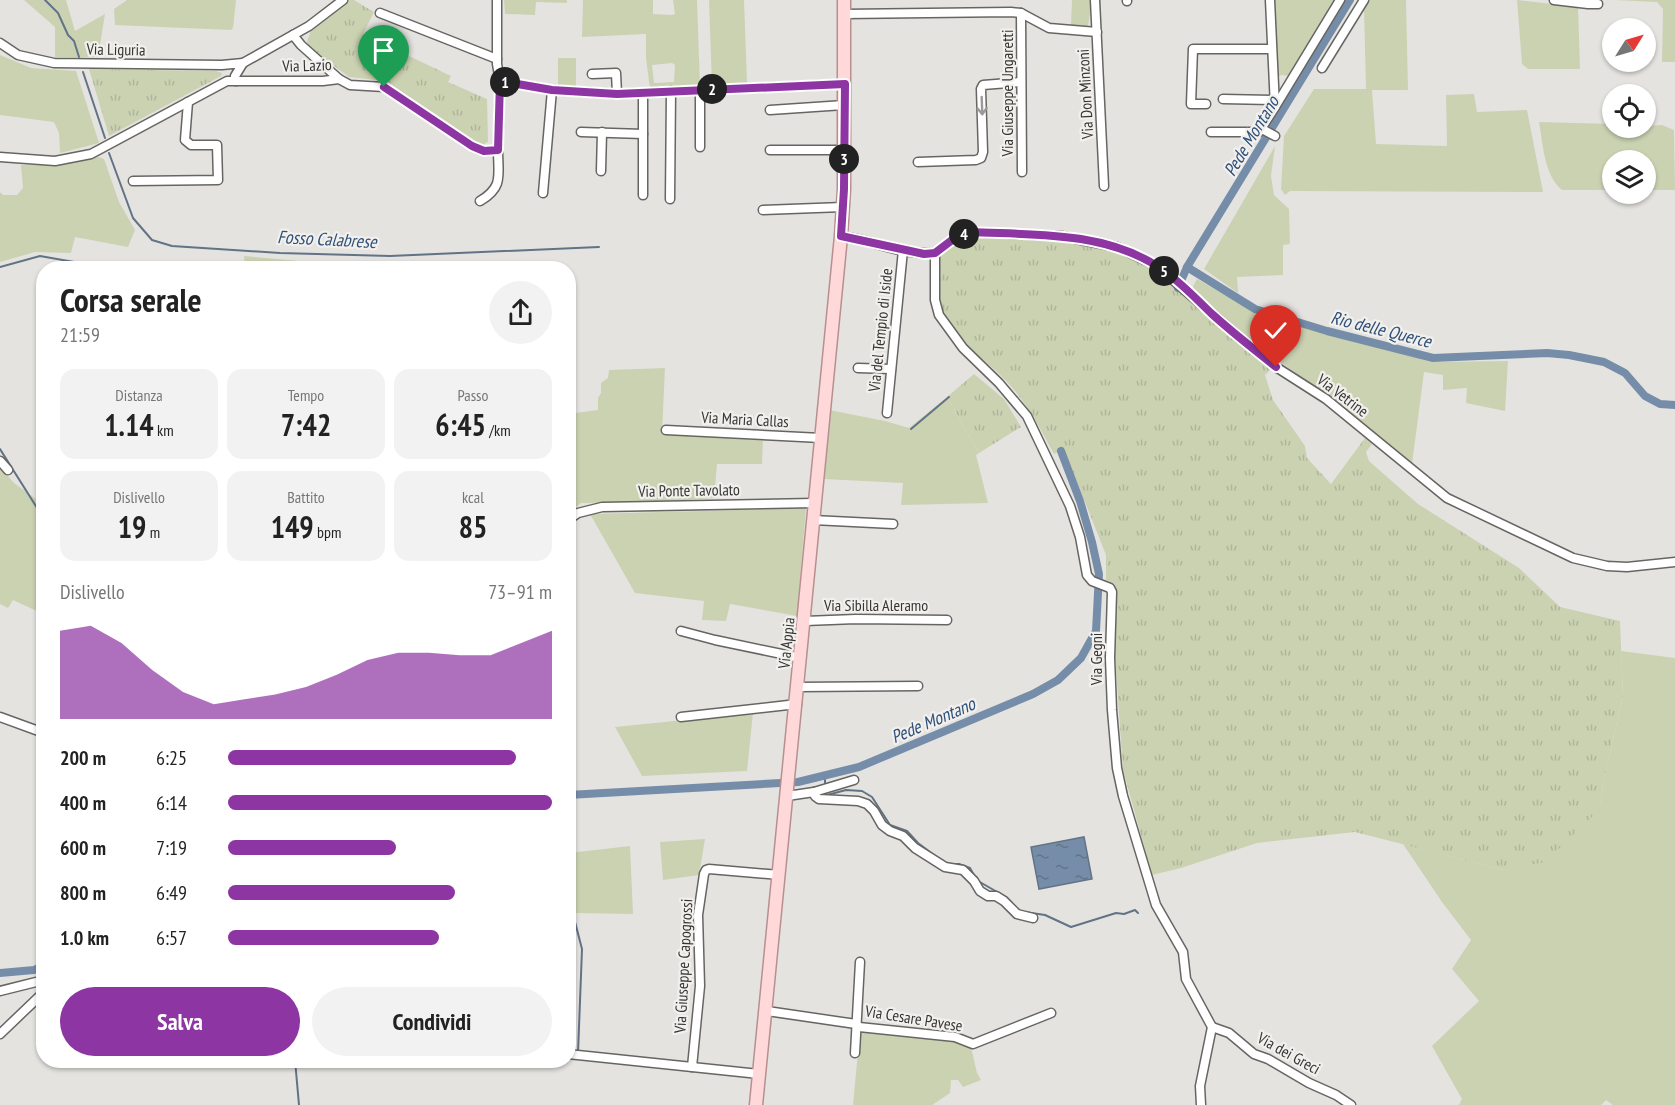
<!DOCTYPE html>
<html lang="it">
<meta charset="utf-8">
<style>
:root{--surface:#fff;--page:#f2f2f2;--text:#222;--muted:#767676;--accent:#8d35a2}
body{margin:0;font-family:"PT Sans Narrow",sans-serif;background:var(--page);color:var(--text);height:100vh;display:flex;flex-direction:column;font-size:22px;white-space:nowrap}
*{box-sizing:border-box;margin:0}
p{font-size:20px;color:var(--muted)}
.icon{flex:none;width:33px;height:33px;fill:none;stroke:currentColor;stroke-width:2;stroke-linecap:round;stroke-linejoin:round}
.map{position:relative;flex:1;overflow:hidden}
.drawer{position:absolute;left:36px;top:261px;width:540px;height:807px;display:flex;flex-direction:column;background:var(--surface);border-radius:24px;box-shadow:0 2px 4px #0004}
.drawer>*{flex:none}
.needle{width:39px;rotate:53deg}
.buttons{position:absolute;left:1602px;top:18px;display:grid;gap:12px}
.buttons a{display:grid;place-items:center;width:54px;height:54px;border-radius:50%;background:var(--surface);box-shadow:0 2px 4px #0004;font-size:30px}
.pin{position:absolute;display:grid;place-items:center;width:51px;height:51px;color:#fff;margin:-62px -26px;border-radius:50% 50% 50% 0;rotate:-45deg;box-shadow:0 0 6px #0007}
.pin .icon{rotate:45deg}
.km{position:absolute;width:30px;height:30px;margin:-15px;border-radius:50%;background:#222;color:#fff;font-size:16px;line-height:30px;text-align:center}
.round{display:grid;place-items:center;flex:none;width:63px;height:63px;border-radius:32px;background:var(--page)}
.overview{display:flex;align-items:center;justify-content:space-between;height:102px;padding:0 24px}
h1{font-size:33px;font-weight:600;line-height:45px}
.figures{display:grid;grid-template-columns:repeat(3,1fr);gap:9px;height:102px;padding:6px 24px}
.figures div{display:grid;align-content:center;border-radius:15px;background:var(--page);text-align:center}
.figures b{font-size:30px;font-weight:600}
.figures small{font-size:16px;font-weight:400}
.figures p{font-size:16px}
.chart{height:168px;padding:12px 24px}
.chart p{display:flex;justify-content:space-between}
.chart svg{width:100%;height:108px;margin-top:6px;fill:var(--accent);opacity:.7}
.button{display:flex;gap:12px;margin-top:auto;padding:12px 24px}
.button a{flex:1;height:69px;border-radius:36px;background:var(--accent);color:#fff;font-size:24px;font-weight:600;line-height:69px;text-align:center}
.button a+a{background:var(--page);color:var(--text)}
ul{padding:0 24px;list-style:none;font-size:20px}
li{display:grid;grid-template-columns:96px 72px 1fr;align-items:center;height:45px}
li i{height:15px;border-radius:8px;background:var(--accent)}
.map>svg:first-child{display:block}
</style>
<div class="map">
<svg width="1675" height="1105" viewBox="0 0 1675 1105">
<defs>
<pattern id="park-tufts" width="24" height="20" patternUnits="userSpaceOnUse" patternTransform="scale(1.5)"><rect width="24" height="20" fill="#cbd2b2"/><path d="M3 7l-1-3M5 7V3M7 7l1-3M15 17l-1-3M17 17v-4M19 17l1-3" fill="none" stroke="#afb59a"/></pattern>
<pattern id="water-ripples" width="26" height="14" patternUnits="userSpaceOnUse" patternTransform="scale(1.5)"><rect width="26" height="14" fill="#768da9"/><path d="M2 4q2-2 4 0t4 0M15 11q2-2 4 0t4 0" fill="none" stroke="#62748a"/></pattern>
</defs>
<rect width="100%" height="100%" fill="#e5e3e0"/>
<g fill="#cbd2b2" fill-rule="evenodd">
<path d="M24,0H66L75,31L105,14L98,57H55V27Z"/>
<path d="M127,0H236L233,28L231,30L115,25L114,9Z"/>
<path d="M504,0H567V3L536,2L535,15L505,14Z"/>
<path d="M583,0H653V14L672,15L675,14L673,0H697L700,86L650,89L646,58V34L582,37ZM672,63L675,65L674,82L654,83L652,65Z"/>
<path d="M709,0H744L747,83L712,86Z"/>
<path d="M1072,0H1091V7L1088,26L1071,25Z"/>
<path d="M1273,0H1334L1290,76L1281,75L1275,79Z"/>
<path d="M1369,0H1406L1408,90H1372L1376,144L1447,146L1446,95L1474,94L1477,112L1527,110L1543,192L1290,191L1285,195L1281,189L1284,136L1314,89H1366L1364,8Z"/>
<path d="M1517,0L1578,7L1580,69H1528L1522,64Z"/>
<path d="M1614,0H1675V62H1662L1663,9L1657,2Z"/>
<path d="M0,55L31,68L76,71L99,143L60,153L59,133L54,122L0,115Z"/>
<rect x="558" y="58" width="18" height="29"/>
<path d="M1539,122L1612,124V128L1662,125L1674,130L1675,190H1646V160H1612V190H1562C1544,175 1543,144 1539,122Z"/>
<path d="M1275,146L1271,176L1274,195L1289,209L1290,244L1283,245V275L1237,277L1238,293L1204,269Z"/>
<path d="M99,157L104,159L119,202L135,230L128,247L75,237L71,253L35,252L0,262V192L3,195H17L23,188L21,165H57Z"/>
<path d="M244,256L343,265V268H245Z"/>
<path d="M1197,279L1253,311L1431,362L1508,361L1505,411L1466,403L1467,388L1443,390V375L1424,372L1412,464L1346,409L1259,347L1191,290Z"/>
<path d="M665,368L662,433L763,439L762,464H717L714,498L659,502L581,503L569,512L568,414L598,410V398L601,393V383L608,378L609,370Z"/>
<path d="M947,397L979,453L976,455L988,503L901,505L903,483L824,479L829,410L885,421L909,428Z"/>
<path d="M0,467L14,483L43,504V614L13,600L8,608L0,604Z"/>
<path d="M806,508L797,616L730,604L726,621L702,620L704,601L635,593L590,514Z"/>
<path d="M1621,651L1675,658V1105H1613L1606,1100L1601,1105H1459L1462,1099L1432,1046L1479,1001L1452,969L1471,940L1442,902L1403,844L1504,870L1601,807L1603,782L1623,696Z"/>
<path d="M753,713L747,771L642,776L615,727Z"/>
<path d="M705,839L699,875L663,880L660,842Z"/>
<path d="M630,846L633,914L574,913L569,893V853Z"/>
<path d="M860,1030L956,1040L971,1047L977,1073L981,1080L963,1087L958,1080H951L950,1093L932,1105H853Z"/>
</g>
<g fill="url(#park-tufts)">
<path d="M348,0H354L374,12L363,34L451,76L448,82L487,99L488,142L482,145L473,142L386,81L349,77L311,49L307,42L311,30Z"/>
<path d="M89,69L216,71L222,73L221,76L109,136Z"/>
<path d="M968,236L1073,243L1114,252L1144,264L1173,284L1271,369L1265,375L1273,400L1305,446L1307,458L1331,484L1365,438L1372,444L1366,452L1369,461L1418,504L1519,568L1560,607L1620,621L1623,696L1603,782L1601,808L1545,862L1504,870L1355,832L1257,843L1181,868L1152,875L1123,770L1115,655V584L1106,580V555L1064,449L1054,454C1041,430 1028,405 1009,384C986,358 942,333 937,295C936,283 938,270 939,258L957,241Z"/>
<path d="M974,374L1004,399L1021,427L979,453L947,397Z"/>
</g>
<path fill="url(#water-ripples)" stroke="#627386" stroke-width="1.5" d="M1084,837L1092,879L1039,889L1031,847Z"/>
<g fill="none" stroke-linecap="round" stroke-linejoin="round">
<g stroke="#627386" stroke-width="2">
<path d="M45,0L58,13L68,35L74,41L79,57"/>
<path d="M83,72L105,138"/>
<path d="M109,153L133,218L152,240L172,246L280,253L390,256L599,247"/>
<path d="M0,267L40,256L108,268"/>
<path d="M911,429L949,397"/>
<path d="M0,449L44,519"/>
<path d="M825,775V786"/>
<path d="M825,792L827,795L846,790L862,791L872,797L890,825L907,831L918,843L938,858"/>
<path d="M950,864H959L970,868L975,877"/>
<path d="M978,881L1006,897L1011,902"/>
<path d="M568,895L582,949L578,1053"/>
<path d="M1025,912L1045,915L1071,927L1116,913L1124,914L1135,910L1138,913"/>
<path d="M295,1060L299,1105"/>
</g>
<g stroke="#768da9" stroke-width="8">
<path d="M1187,267L1255,309L1327,331L1433,358L1547,353L1569,355L1604,362L1625,373L1645,396L1660,404L1675,405"/>
<path d="M1178,288L1187,267L1350,0"/>
<path d="M568,795L798,782L859,767L1033,694L1058,680L1081,658L1096,631L1099,574L1092,542L1080,501L1061,451"/>
<path d="M0,973L34,970L44,965"/>
</g>
<g stroke="#676562" stroke-width="11">
<g id="street">
<path d="M1095,0L1104,186"/>
<path d="M1554,0L1588,4H1598"/>
<path d="M1127,1V0"/>
<path d="M380,13L497,59"/>
<path d="M1021,13L1022,172"/>
<path d="M844,14L1011,12L1021,13L1049,28L1097,32"/>
<path d="M293,35L301,45L339,79"/>
<path d="M0,43L18,55L54,63L222,65L243,63L235,76L236,81"/>
<path d="M243,63L309,26L343,0"/>
<path d="M1322,68L1364,0"/>
<path d="M592,74L616,73L617,94"/>
<path d="M500,81L552,90L617,94L845,84"/>
<path d="M1223,99L1274,100"/>
<path d="M1206,104H1191L1193,49H1271"/>
<path d="M1275,107L1340,0"/>
<path d="M770,110L844,105"/>
<path d="M1262,129L1275,136"/>
<path d="M581,132L643,134"/>
<path d="M1211,132H1259L1275,107L1270,0"/>
<path d="M700,147V90"/>
<path d="M770,150H844"/>
<path d="M0,157L55,161L91,154L227,81H323L339,79L350,85L384,87L472,146L484,151L498,150L500,81L497,64V0"/>
<path d="M918,162L976,160L981,158L983,152L981,89L983,85L1020,82"/>
<path d="M601,171L602,132"/>
<path d="M133,181L218,180L217,145H191L185,140L188,102"/>
<path d="M543,193L552,90"/>
<path d="M643,195V93"/>
<path d="M670,199L671,91"/>
<path d="M480,201C504,187 498,175 498,150"/>
<path d="M763,210L843,207"/>
<path d="M841,236C873,240 903,256 935,253"/>
<path d="M935,253V300L939,315L963,348L999,383L1027,416L1070,506L1080,537L1087,575L1092,581L1110,588L1112,592L1110,658L1112,710L1117,768L1123,796L1156,905L1183,952L1186,979L1212,1027L1200,1086L1201,1105"/>
<path d="M935,253L956,237L970,232L1061,236L1117,247L1156,265L1240,338L1276,367L1326,399L1447,498L1573,558L1607,566L1627,567L1675,562"/>
<path d="M858,368L891,369"/>
<path d="M887,413L903,250"/>
<path d="M666,430L821,438"/>
<path d="M0,461L8,470"/>
<path d="M568,520L578,513L602,507L814,503"/>
<path d="M813,520L893,524"/>
<path d="M805,621L856,619L947,620"/>
<path d="M681,631L715,640L801,658"/>
<path d="M798,687L918,686"/>
<path d="M0,717L44,733"/>
<path d="M681,717L797,704"/>
<path d="M814,792L854,780"/>
<path d="M787,796L814,792L815,796L819,799L858,801L867,804L874,811L882,825L890,831L903,836L915,848L945,867L963,870L974,881L980,891L988,896H996L1004,901L1017,914L1033,918"/>
<path d="M0,991L44,980"/>
<path d="M767,1011L856,1024L859,1027L955,1037L973,1044L1051,1013"/>
<path d="M1212,1027L1229,1033L1254,1054L1268,1059L1309,1083L1336,1095L1351,1105"/>
<path d="M0,1034L44,992"/>
<path d="M855,1053L860,962"/>
<path d="M568,1054L759,1074"/>
<path d="M692,1067L700,986L698,915L704,874L706,870L709,869L780,875"/>
</g>
</g>
<g stroke="#b88f8f" stroke-width="15">
<path id="primary" d="M756,1105L841,236L844,189V0"/>
</g>
<use href="#street" stroke="#fff" stroke-width="8"/>
<use href="#primary" stroke="#ffd9da" stroke-width="12"/>
</g>
<defs><path id="oneway-shaft" d="M-6 0H5M1.5-3L5.5 0L1.5 3" fill="none" stroke-width="1.6" stroke-linecap="round" stroke-linejoin="round" transform="scale(1.5)"/></defs>
<use stroke="#9a9a99" href="#oneway-shaft" transform="translate(982 106) rotate(88)"/>
<g fill="none" stroke-linecap="round" stroke-linejoin="round">
<g stroke="#fff" stroke-width="12">
<path id="route" d="M384,87L472,146L484,151L498,150L500,81L552,90L617,94L845,84L844,189L841,236L924,254L935,253L956,237L970,232C1032,235 1102,231 1157,266C1178,279 1195,298 1212,314C1233,333 1255,350 1276,367"/>
</g>
<use href="#route" stroke="#8d35a2" stroke-width="8"/>
</g>
<g text-anchor="middle" dominant-baseline="central" stroke-width="4.5" stroke-linejoin="round" paint-order="stroke">
<g font-size="16" fill="#353533" stroke="#f2f0ed">
<text transform="translate(116 49) rotate(1)">Via Liguria</text>
<text transform="translate(307 65) rotate(-2)">Via Lazio</text>
<text transform="translate(1007 93) rotate(-90)">Via Giuseppe Ungaretti</text>
<text transform="translate(1085 94) rotate(-93)">Via Don Minzoni</text>
<text transform="translate(880 330) rotate(-84)">Via del Tempio di Iside</text>
<text transform="translate(1343 395) rotate(37)">Via Vetrine</text>
<text transform="translate(745 419) rotate(3)">Via Maria Callas</text>
<text transform="translate(689 490) rotate(-1)">Via Ponte Tavolato</text>
<text x="876" y="605">Via Sibilla Aleramo</text>
<text transform="translate(786 643) rotate(-84)">Via Appia</text>
<text transform="translate(1096 659) rotate(-90)">Via Gegni</text>
<text transform="translate(683 966) rotate(-87)">Via Giuseppe Capogrossi</text>
<text transform="translate(914 1018) rotate(9)">Via Cesare Pavese</text>
<text transform="translate(1289 1053) rotate(29)">Via dei Greci</text>
</g>
<g font-size="18" font-style="italic" fill="#2e5079" stroke="#f2f0ed">
<text transform="translate(1251 136) rotate(-59)">Pede Montano</text>
<text transform="translate(327 239) rotate(3)">Fosso Calabrese</text>
<text transform="translate(1381 329) rotate(14)">Rio delle Querce</text>
<text transform="translate(933 720) rotate(-23)">Pede Montano</text>
</g>
</g>
</svg>
<div class="buttons">
<a><svg class="needle" viewBox="-14 -14 28 28"><path d="M0-13l5 13h-10z" fill="#e53935"/><path d="M0 13l5-13h-10z" fill="#767676"/></svg></a>
<a><svg class="icon" aria-label="locate" viewBox="0 0 24 24"><circle cx="12" cy="12" r="6"/><path d="M12 2v4M12 18v4M2 12h4M18 12h4"/></svg></a>
<a><svg class="icon" aria-label="layers" viewBox="0 0 24 24"><path d="M12 4l9 5-9 5-9-5zM3 14l9 5 9-5"/></svg></a>
</div>
<div class="pin" style="left:384px;top:87px;background:#1e9e55"><svg class="icon" aria-label="arrive" viewBox="0 0 24 24"><path d="M6 21V4h12l-3 4 3 4H6"/></svg></div>
<div class="pin" style="left:1276px;top:367px;background:#d93025"><svg class="icon" aria-label="check" viewBox="0 0 24 24"><path d="M5 12l5 5 9-10"/></svg></div>
<b class="km" style="left:505px;top:82px">1</b>
<b class="km" style="left:712px;top:89px">2</b>
<b class="km" style="left:844px;top:159px">3</b>
<b class="km" style="left:964px;top:234px">4</b>
<b class="km" style="left:1164px;top:271px">5</b>
<section class="drawer">
<div class="overview"><div><h1>Corsa serale</h1><p>21:59</p></div><a class="round"><svg class="icon" aria-label="share" viewBox="0 0 24 24"><path d="M12 15V3M7 8l5-5 5 5M5 13v7h14v-7"/></svg></a></div>
<div class="figures">
<div><p>Distanza</p><b>1.14<small> km</small></b></div>
<div><p>Tempo</p><b>7:42</b></div>
<div><p>Passo</p><b>6:45<small> /km</small></b></div>
</div>
<div class="figures">
<div><p>Dislivello</p><b>19<small> m</small></b></div>
<div><p>Battito</p><b>149<small> bpm</small></b></div>
<div><p>kcal</p><b>85</b></div>
</div>
<div class="chart"><p><span>Dislivello</span>73–91 m</p>
<svg viewBox="0 0 160 44" preserveAspectRatio="none"><path d="M0 44V8L10 6L20 13L30 24L40 33L50 38L60 36L70 34L80 31L90 26L100 20L110 17L120 17L130 18L140 18L150 13L160 8V44z"/></svg>
</div>
<ul>
<li><b>200 m</b>6:25<i style="width:89%"></i></li>
<li><b>400 m</b>6:14<i style="width:100%"></i></li>
<li><b>600 m</b>7:19<i style="width:52%"></i></li>
<li><b>800 m</b>6:49<i style="width:70%"></i></li>
<li><b>1.0 km</b>6:57<i style="width:65%"></i></li>
</ul>
<div class="button"><a>Salva</a><a>Condividi</a></div>
</section>
</div>
